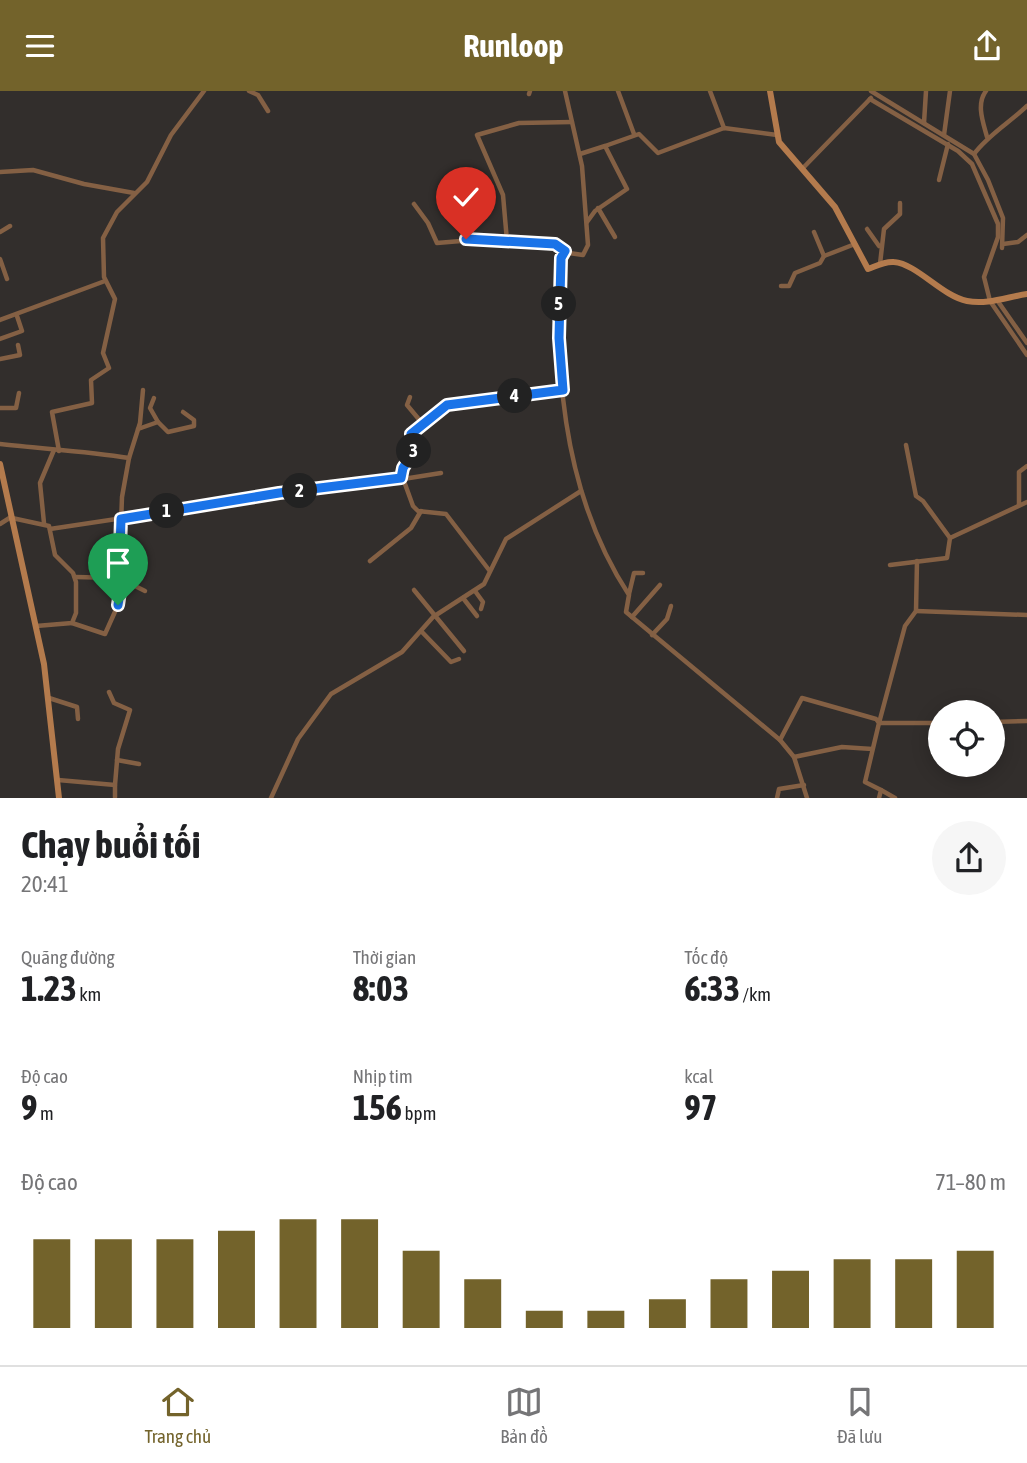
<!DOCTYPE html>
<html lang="vi">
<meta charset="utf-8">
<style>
:root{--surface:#fff;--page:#f6f6f6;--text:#202124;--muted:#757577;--line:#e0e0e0;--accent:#73632b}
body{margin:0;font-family:"Asap Condensed",sans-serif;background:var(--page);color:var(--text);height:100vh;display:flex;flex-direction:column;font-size:26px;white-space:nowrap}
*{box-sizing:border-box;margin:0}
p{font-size:23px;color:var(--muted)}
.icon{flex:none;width:38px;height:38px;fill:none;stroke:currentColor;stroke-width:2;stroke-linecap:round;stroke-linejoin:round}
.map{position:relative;height:707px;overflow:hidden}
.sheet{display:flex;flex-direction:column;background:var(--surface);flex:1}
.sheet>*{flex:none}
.buttons{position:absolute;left:928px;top:609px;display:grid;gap:14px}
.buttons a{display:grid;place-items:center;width:77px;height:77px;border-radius:50%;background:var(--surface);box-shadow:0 4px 18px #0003;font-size:35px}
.pin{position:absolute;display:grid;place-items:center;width:60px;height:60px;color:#fff;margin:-72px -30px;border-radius:50% 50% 50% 0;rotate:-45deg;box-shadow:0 0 7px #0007}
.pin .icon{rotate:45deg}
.km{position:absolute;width:35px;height:35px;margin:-18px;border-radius:50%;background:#222;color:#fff;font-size:19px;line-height:35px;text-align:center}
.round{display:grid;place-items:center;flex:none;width:74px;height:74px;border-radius:37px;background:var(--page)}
.headline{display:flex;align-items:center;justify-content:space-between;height:119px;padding:0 21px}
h1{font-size:38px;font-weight:700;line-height:52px}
.metrics{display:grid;grid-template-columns:repeat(3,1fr);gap:10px;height:119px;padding:7px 21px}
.metrics div{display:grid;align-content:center}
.metrics b{font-size:35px;font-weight:700}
.metrics small{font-size:19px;font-weight:400}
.metrics p{font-size:19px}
.chart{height:196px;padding:14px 21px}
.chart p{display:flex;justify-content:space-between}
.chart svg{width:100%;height:126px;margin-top:7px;stroke:var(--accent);stroke-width:6}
header{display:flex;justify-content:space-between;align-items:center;height:91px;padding:0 21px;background:var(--accent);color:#fff;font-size:32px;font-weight:700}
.menu{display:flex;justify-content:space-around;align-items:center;height:98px;border-top:2px solid var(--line);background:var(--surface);font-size:19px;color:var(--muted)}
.menu a{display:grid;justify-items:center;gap:4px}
.menu .current{color:var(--accent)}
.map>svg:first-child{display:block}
</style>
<header><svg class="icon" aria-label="menu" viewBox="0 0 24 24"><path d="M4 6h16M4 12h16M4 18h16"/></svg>Runloop<svg class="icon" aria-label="share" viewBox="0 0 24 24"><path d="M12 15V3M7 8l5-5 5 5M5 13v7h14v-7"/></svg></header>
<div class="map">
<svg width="1027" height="707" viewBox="0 0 1027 707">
<rect width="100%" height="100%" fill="#322e2c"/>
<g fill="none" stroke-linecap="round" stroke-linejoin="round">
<g stroke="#846044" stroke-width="4.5">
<path d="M249,0L258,4L268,20"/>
<path d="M565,0L582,75L588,154L583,164L562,161C558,184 559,208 559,231C559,326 576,423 629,504L626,521L780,649L794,666L807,707"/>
<path d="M618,0L634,43"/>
<path d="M710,0L724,37"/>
<path d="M871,0L974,63L988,89L1003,127L1002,157"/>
<path d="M986,0C976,13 983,31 987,46"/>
<path d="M529,3L530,0"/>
<path d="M870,8L958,60L972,73L998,133V146L984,186L990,210L1027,264"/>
<path d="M924,32L926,0"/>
<path d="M944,44L950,0"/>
<path d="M580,63L605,55"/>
<path d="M974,63C988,44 1009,32 1027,15"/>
<path d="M803,77L871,7"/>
<path d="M0,81L33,79L84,93L134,102"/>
<path d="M939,89L948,53"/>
<path d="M414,113L428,132L437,152L485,148L555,153L564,160"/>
<path d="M598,117L615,146"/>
<path d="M587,131L595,120L627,98L605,55L639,43L658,62L724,37L777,44"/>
<path d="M867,138L879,155"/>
<path d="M0,141L10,135"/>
<path d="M814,141L824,165"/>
<path d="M507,150L503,104L477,44L519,32L572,31"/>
<path d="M1003,153L1018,151L1027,144"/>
<path d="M0,168L7,188"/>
<path d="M880,173L884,138L900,123V112"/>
<path d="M781,195H789L795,182L820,172L824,165L855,153"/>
<path d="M997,209L1027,252"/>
<path d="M0,229L105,190"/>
<path d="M0,248L22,240L17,225"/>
<path d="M0,268L20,264L18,254"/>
<path d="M410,306L407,314L422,332"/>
<path d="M0,317H16L19,302"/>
<path d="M158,331L168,341L194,335V329L183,321"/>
<path d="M138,338L158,331L150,317L154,307"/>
<path d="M0,353C44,358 86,360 129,367L122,406L119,487"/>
<path d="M906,354L916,405L923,410L950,447"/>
<path d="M59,360L52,321L92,312L91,289L109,277L103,262L115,208L104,186L103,147L117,121L147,91L171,44L204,0"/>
<path d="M129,367L140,332L143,299"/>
<path d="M1019,414V381L1027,375"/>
<path d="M12,427L49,435L55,464L73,482L76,491V522L72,532L36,535"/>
<path d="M44,432L40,392L54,359"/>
<path d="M0,433L11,426"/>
<path d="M50,438L349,393L359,395L441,382"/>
<path d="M370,470L411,437L421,420"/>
<path d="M917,470L916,520L905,535L879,632H940"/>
<path d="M890,474L947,467L950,447L1027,411"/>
<path d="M489,479L446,423L418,420L413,415L401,382L415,358L411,343L447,314L563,299"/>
<path d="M75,486L119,487L145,500"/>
<path d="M414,499L464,560"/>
<path d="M475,500L483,511L481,518"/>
<path d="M629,503L634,482H643"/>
<path d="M463,507L477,525"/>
<path d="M916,520L1027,524"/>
<path d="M632,526L660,494"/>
<path d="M72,532L105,543L118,514L122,488"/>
<path d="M422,541L451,571L459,568"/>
<path d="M652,544L667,528L671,515"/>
<path d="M49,607L77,616L78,628"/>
<path d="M992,631L1027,630"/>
<path d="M780,649L802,607L876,628L879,632L865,691L881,699L879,707"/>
<path d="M794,666L842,656L872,658"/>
<path d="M117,669L139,673"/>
<path d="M58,689L115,694L118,658L130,619L114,612L109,601"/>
<path d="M115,694V706"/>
<path d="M881,699L895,707"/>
<path d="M271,707L298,648L331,603L402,561L433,526L484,493L506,448L581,400"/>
<path d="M777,707L779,698L804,694"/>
</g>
<g stroke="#b47b4d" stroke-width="6">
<path d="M770,0L779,51L835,116L868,178C876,175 885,170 894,171C917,173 942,205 967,210C987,214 1007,206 1027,203"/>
<path d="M0,373L44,573L59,707"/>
</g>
</g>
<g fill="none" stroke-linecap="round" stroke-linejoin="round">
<g stroke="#fff" stroke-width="14">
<path id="route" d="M118,514L122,488L119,487L121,428L279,402L401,387L403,377L415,358L411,343L447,314L563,299L559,247L561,167L565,160L555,153L466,148"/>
</g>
<use href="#route" stroke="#1a73e8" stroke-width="9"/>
</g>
</svg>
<div class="buttons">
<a><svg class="icon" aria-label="locate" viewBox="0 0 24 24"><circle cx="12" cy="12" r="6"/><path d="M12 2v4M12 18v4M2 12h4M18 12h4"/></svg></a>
</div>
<div class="pin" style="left:118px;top:514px;background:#1e9e55"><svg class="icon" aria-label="arrive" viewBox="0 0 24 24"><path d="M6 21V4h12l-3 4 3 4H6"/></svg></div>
<div class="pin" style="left:466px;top:148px;background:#d93025"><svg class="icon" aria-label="check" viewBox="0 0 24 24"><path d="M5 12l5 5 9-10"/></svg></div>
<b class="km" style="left:167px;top:420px">1</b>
<b class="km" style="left:300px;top:400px">2</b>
<b class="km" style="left:414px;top:360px">3</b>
<b class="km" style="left:515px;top:305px">4</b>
<b class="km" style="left:559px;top:213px">5</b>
</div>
<section class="sheet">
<div class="headline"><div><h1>Chạy buổi tối</h1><p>20:41</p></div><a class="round"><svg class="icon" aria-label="share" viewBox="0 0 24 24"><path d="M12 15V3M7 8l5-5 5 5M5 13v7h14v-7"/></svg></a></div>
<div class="metrics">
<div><p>Quãng đường</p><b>1.23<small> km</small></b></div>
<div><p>Thời gian</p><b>8:03</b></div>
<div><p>Tốc độ</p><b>6:33<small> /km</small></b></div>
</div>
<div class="metrics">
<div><p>Độ cao</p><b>9<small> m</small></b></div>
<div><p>Nhịp tim</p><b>156<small> bpm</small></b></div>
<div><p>kcal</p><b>97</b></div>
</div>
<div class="chart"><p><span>Độ cao</span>71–80 m</p>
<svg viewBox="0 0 160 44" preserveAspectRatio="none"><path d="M5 44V13M15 44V13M25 44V13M35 44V10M45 44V6M55 44V6M65 44V17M75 44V27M85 44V38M95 44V38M105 44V34M115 44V27M125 44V24M135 44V20M145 44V20M155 44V17"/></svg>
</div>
</section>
<nav class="menu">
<a class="current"><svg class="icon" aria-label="home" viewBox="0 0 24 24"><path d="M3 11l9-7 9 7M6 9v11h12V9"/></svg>Trang chủ</a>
<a><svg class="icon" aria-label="map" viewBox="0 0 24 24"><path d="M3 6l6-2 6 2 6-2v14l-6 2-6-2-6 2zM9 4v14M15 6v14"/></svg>Bản đồ</a>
<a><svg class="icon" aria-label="saved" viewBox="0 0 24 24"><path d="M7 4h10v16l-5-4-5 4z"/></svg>Đã lưu</a>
</nav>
